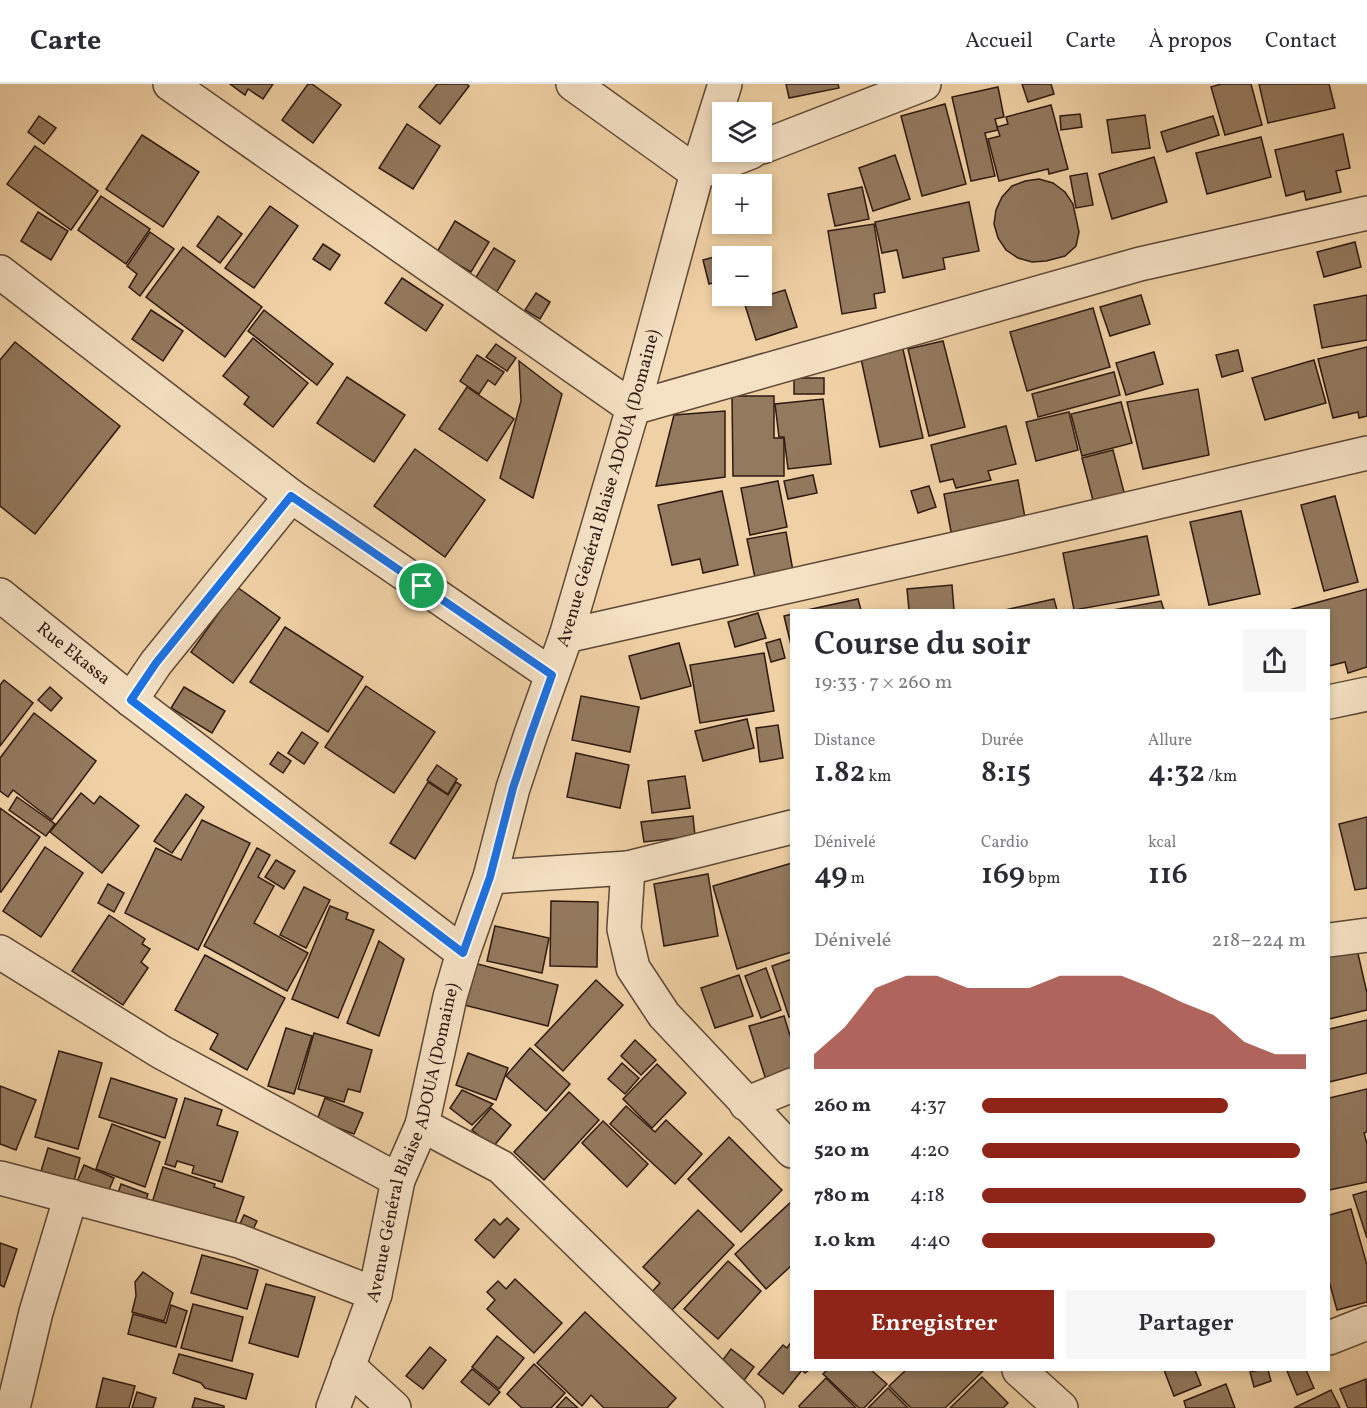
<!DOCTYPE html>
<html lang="fr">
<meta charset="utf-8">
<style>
:root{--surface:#fff;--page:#f7f7f7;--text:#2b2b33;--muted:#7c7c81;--line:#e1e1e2;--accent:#8f2418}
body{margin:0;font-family:Vollkorn,serif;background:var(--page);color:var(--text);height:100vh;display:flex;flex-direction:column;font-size:22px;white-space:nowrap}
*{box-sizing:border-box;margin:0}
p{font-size:20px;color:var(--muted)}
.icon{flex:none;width:33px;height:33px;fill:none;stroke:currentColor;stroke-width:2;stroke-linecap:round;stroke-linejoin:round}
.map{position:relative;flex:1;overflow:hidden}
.sheet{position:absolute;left:790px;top:525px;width:540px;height:762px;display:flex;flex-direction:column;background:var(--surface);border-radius:0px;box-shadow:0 3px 9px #0003}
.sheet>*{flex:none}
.buttons{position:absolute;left:712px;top:18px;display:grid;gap:12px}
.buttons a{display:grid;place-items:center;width:60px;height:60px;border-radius:0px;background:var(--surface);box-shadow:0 3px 9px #0003;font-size:30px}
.pin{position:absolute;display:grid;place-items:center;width:51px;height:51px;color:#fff;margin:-26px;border:3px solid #fff;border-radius:50%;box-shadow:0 2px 6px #0007}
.round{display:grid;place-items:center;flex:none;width:63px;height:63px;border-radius:0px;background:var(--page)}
.overview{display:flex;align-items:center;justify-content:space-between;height:102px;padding:0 24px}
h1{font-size:33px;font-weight:600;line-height:45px}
.stats{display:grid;grid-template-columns:repeat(3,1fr);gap:9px;height:102px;padding:6px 24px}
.stats div{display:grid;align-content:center}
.stats b{font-size:30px;font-weight:600}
.stats small{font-size:16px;font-weight:400}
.stats p{font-size:16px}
.chart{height:168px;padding:12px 24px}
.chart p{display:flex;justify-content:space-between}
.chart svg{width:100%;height:108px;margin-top:6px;fill:var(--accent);opacity:.7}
.action{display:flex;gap:12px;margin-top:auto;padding:12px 24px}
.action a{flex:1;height:69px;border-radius:0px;background:var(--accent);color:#fff;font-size:24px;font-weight:600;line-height:69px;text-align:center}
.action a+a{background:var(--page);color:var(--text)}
ul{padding:0 24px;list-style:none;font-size:20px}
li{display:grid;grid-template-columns:96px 72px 1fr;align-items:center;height:45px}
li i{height:15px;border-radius:8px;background:var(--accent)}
header{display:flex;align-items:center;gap:36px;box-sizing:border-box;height:84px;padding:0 30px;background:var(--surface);border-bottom:2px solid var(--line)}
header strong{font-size:28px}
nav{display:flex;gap:33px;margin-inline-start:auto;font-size:21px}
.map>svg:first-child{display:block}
</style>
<header>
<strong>Carte</strong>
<nav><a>Accueil</a><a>Carte</a><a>À propos</a><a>Contact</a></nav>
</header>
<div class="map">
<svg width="1367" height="1324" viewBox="0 0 1367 1324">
<rect width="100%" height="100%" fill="#f0d1a5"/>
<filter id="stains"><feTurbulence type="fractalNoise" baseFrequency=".00333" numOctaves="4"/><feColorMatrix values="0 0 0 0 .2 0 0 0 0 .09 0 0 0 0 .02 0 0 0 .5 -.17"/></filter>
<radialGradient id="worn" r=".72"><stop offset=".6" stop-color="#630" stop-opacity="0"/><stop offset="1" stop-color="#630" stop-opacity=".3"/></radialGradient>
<g fill="#93795e" stroke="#2f1a11" stroke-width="1.5">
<path d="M230,0H273L263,15L248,5L245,11Z"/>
<path d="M308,0H312L341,21L313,59L282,36Z"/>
<path d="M437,0H467L469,2L440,40L419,23Z"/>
<path d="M786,0H838L839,4L789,14Z"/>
<path d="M1022,0H1051L1054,10L1028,18Z"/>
<path d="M1221,0H1251L1262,41L1225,51L1211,3Z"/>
<path d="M1259,0H1329L1335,24L1268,39Z"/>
<path d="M998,3L1004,33L995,35L998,46L985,49L995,92L971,97L952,13Z"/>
<path d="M945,20L966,100L922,112L901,32Z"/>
<path d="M1051,21L1068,85L1049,90L1048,85L999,97L988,55L1000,52L997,43L1008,40L1006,33Z"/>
<path d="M1080,30L1082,43L1061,46L1060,32Z"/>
<path d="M1145,31L1150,64L1112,69L1107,36Z"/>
<path d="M39,32L56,44L44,60L28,48Z"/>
<path d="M1213,32L1219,51L1167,68L1161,48Z"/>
<path d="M407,40L440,62L413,105L379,84Z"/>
<path d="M1343,50L1350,84L1336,87L1341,108L1306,116L1304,107L1286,112L1275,66Z"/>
<path d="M142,51L199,88L163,143L106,105Z"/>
<path d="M1261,53L1271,93L1207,110L1196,69Z"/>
<path d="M35,62L98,107L71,146L7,100Z"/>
<path d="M895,71L910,115L873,127L859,84Z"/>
<path d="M1154,73L1167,118L1112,135L1099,90Z"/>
<path d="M1087,89L1093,121L1076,124L1070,92Z"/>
<path d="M1039,95L1053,99L1065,108L1073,120L1079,148L1076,162L1065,172L1046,177L1032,178L1018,174L1006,166L998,154L994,140L996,126L1002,113L1012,102L1025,97Z"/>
<path d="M862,103L869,135L835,142L828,110Z"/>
<path d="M101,112L150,145L126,180L78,146Z"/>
<path d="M969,118L979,167L943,174L945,185L903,194L897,166L882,169L875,138Z"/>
<path d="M270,122L298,142L254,204L225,184Z"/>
<path d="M38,128L68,147L51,176L21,157Z"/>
<path d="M218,132L242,150L220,179L197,162Z"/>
<path d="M455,137L489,158L471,188L437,168Z"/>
<path d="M874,140L885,208L874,210L876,224L842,230L828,147Z"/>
<path d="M150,148L174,165L140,212L129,203L137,190L127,182Z"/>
<path d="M1355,158L1361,183L1324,193L1317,168Z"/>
<path d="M323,160L340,171L330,186L313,175Z"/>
<path d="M183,163L262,223L225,273L146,213Z"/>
<path d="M494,164L515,177L492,216L470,203Z"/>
<path d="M743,165L745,172H723V196L709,200L703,176Z"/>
<path d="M402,194L443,221L426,247L385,219Z"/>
<path d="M785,206L797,243L756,256L744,218Z"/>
<path d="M536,209L550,218L540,235L525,226Z"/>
<path d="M1141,211L1150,240L1110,252L1100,223Z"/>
<path d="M1367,211V256L1322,264L1314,221Z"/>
<path d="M1093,224L1110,283L1027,307L1010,248Z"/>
<path d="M151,226L183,247L163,277L132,255Z"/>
<path d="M264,226L333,280L317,301L248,247Z"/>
<path d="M253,254L308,299L273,343L244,320L249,313L223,292Z"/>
<path d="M943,257L965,343L929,352L908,265Z"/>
<path d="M15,258L120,342L35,450L0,422V276Z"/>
<path d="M496,260L516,274L507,287L486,273Z"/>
<path d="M902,261L923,354L880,363L860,270Z"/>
<path d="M1367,263V332L1359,334L1358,328L1333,334L1318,275Z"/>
<path d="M1238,266L1243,287L1222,293L1216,271Z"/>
<path d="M1154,268L1163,300L1126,311L1116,279Z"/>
<path d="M477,271L504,288L495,301L488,296L479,310L460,297Z"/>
<path d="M1314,276L1326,319L1265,336L1252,294Z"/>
<path d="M519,277L562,310L533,414L500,394L521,317Z"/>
<path d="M1114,288L1120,311L1038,333L1032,310Z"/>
<path d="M347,293L405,331L374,378L317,339Z"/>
<rect x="794" y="294" width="30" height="16"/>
<path d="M467,303L514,335L487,377L439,345Z"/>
<path d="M1198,305L1209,371L1143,385L1127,318Z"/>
<path d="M732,312H774V354H784V392H733Z"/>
<path d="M823,315L831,380L788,385L784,353H779L775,320Z"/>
<path d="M1121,318L1132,359L1082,372L1071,330Z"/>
<path d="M725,327V393L656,402L674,331Z"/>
<path d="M1069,328L1078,366L1036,377L1026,338Z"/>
<path d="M1006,342L1016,380L988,387L991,396L956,404L953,395L940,398L931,361Z"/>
<path d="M415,365L485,416L445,473L374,422Z"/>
<path d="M1113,366L1126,416L1095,424L1082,374Z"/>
<path d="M813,391L817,409L788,415L784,397Z"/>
<path d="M1018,396L1026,439L952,453L944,410Z"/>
<path d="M778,397L787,443L750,451L741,404Z"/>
<path d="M929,402L936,423L918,429L911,407Z"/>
<path d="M722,407L738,481L703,489L700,475L672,481L658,421Z"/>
<path d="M1335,412L1358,498L1324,507L1301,421Z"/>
<path d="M1241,427L1260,510L1209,521L1190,438Z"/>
<path d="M786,448L793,487L755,494L747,455Z"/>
<path d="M1147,452L1159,511L1074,526L1063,469Z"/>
<path d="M952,501L954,526H909L907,505Z"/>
<path d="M237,503L280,534L233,599L191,568Z"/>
<path d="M1367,505V583L1348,589L1345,578L1329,582V526H1289Z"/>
<path d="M858,515L861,526H807Z"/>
<path d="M1054,515L1057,526H1005Z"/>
<path d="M1161,517L1164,526H1113Z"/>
<path d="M758,529L766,554L735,563L728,538Z"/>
<path d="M792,530V565L784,532Z"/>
<path d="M285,543L363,593L328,648L250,598Z"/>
<path d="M780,555L785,574L771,578L766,559Z"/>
<path d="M679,559L691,602L641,615L629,572Z"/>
<path d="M764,569L774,627L700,639L690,581Z"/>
<path d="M4,596L33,619L0,662V601Z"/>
<path d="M366,602L435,648L394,709L325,663Z"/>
<path d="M50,603L62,614L51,627L38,616Z"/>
<path d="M184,603L225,627L212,649L171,624Z"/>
<path d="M581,612L639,623L630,668L572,656Z"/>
<path d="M34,629L96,677L52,736L13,706L8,713L0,707V674Z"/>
<path d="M747,635L754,664L703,677L695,647Z"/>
<path d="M778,641L783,674L760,678L756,644Z"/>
<path d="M302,648L318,659L304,680L288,669Z"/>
<path d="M278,668L291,677L283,689L270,680Z"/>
<path d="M576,669L629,681L620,724L567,713Z"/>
<path d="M437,681L457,695L448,710L427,696Z"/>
<path d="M685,692L690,724L652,729L648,697Z"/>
<path d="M428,698L448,711L456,698L461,701L415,775L390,759Z"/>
<path d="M81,709L94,720L100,712L139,742L102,789L50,748Z"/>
<path d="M186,710L204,723L172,769L154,757Z"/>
<path d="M17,713L55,740L46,752L9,726Z"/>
<path d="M0,724L40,753L1,808H0Z"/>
<path d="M693,732L695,752L644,758L641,738Z"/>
<path d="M1367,733V804L1355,806L1339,740Z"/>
<path d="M202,736L250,759L198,866L125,829L156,764L181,776Z"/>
<path d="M45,763L83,789L41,853L3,827Z"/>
<path d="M257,764L270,771L258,793L274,802L254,839L308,869L287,907L204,862Z"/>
<path d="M276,776L295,787L284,805L265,793Z"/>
<path d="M792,779V868L737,885L713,802Z"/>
<path d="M708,790L718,852L664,862L654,800Z"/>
<path d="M108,800L124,809L114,828L98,819Z"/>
<path d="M304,803L330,816L306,864L280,851Z"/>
<path d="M551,817L598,818L597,883L550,882Z"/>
<path d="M330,822L348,829L346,835L374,846L338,934L292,915Z"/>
<path d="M109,831L145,855L142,860L150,865L141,878L148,884L123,921L72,887Z"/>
<path d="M495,842L549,854L542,889L487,877Z"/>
<path d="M379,857L404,875L379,952L347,939Z"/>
<path d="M1356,861L1367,909V926L1329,935V867Z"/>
<path d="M205,871L285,914L247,986L210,965L218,950L175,926Z"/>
<path d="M792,875V932L789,933L772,882Z"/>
<path d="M474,879L558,901L548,942L464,921Z"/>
<path d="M766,884L781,926L761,934L745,892Z"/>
<path d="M739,891L753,932L715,944L701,904Z"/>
<path d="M596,896L623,921L563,987L535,961Z"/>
<path d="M784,932L792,958V988L766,996L749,942Z"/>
<path d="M1367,936V989L1329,998V945Z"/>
<path d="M286,944L312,952L294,1010L268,1002Z"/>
<path d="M314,949L372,966L360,1008L348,1005L344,1018L298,1005Z"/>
<path d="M635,956L656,976L641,991L621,972Z"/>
<path d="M530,964L570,1000L546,1027L506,992Z"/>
<path d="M59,967L102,979L78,1065L35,1053Z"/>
<path d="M468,969L508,984L496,1016L456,1001Z"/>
<path d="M622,979L639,994L625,1010L608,995Z"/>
<path d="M657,980L686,1009L652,1044L623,1015Z"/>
<path d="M111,994L177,1015L165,1054L99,1033Z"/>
<path d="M0,1002L36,1016L16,1066L0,1060Z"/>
<path d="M1367,1005V1048L1364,1049L1367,1060V1098L1329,1106V1014Z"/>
<path d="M462,1006L493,1020L472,1041L450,1024Z"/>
<path d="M569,1008L599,1036L544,1096L514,1068Z"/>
<path d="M185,1014L222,1026L217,1041L238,1048L222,1098L192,1089L194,1082L177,1077L175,1083L165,1080Z"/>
<path d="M325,1014L363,1029L354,1050L317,1036Z"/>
<path d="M626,1022L655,1048L666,1036L702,1070L675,1100L610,1040Z"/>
<path d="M491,1024L511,1041L493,1063L472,1046Z"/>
<path d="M603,1037L648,1080L627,1103L582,1059Z"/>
<path d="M112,1040L160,1058L145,1103L96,1085Z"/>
<path d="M729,1053L782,1106L741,1148L688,1095Z"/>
<path d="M48,1064L80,1074L74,1097L41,1087Z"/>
<path d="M84,1081L114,1094L105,1115L75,1102Z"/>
<path d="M163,1083L215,1100L214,1103L244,1113L233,1145L152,1119Z"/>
<path d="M121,1100L148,1110L143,1125L116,1115Z"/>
<path d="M1367,1107V1154L1353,1111Z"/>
<path d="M792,1117V1181L766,1205L735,1170Z"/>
<path d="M1351,1125L1367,1181V1218L1337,1226L1329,1197V1131Z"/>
<path d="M698,1126L734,1161L671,1227L651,1209L660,1199L643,1183Z"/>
<path d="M244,1131L257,1137L251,1150L238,1144Z"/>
<path d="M507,1134L519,1145L494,1174L475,1156L494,1135L500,1141Z"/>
<path d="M0,1159L17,1165L4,1203L0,1201Z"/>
<path d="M202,1171L258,1186L247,1225L191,1209Z"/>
<path d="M728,1177L761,1207L718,1255L684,1225Z"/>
<path d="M143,1188L173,1209L164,1237L132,1228L136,1212L135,1198Z"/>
<path d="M515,1195L562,1239L534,1269L487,1225L495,1216L487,1208L498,1197L506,1205Z"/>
<path d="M266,1200L315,1213L298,1273L249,1259Z"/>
<path d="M193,1220L243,1233L232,1277L181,1264Z"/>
<path d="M171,1221L187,1227L176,1263L128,1250L133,1230L166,1239Z"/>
<path d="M585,1228L676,1314L667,1324H604L591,1311L582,1322L537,1279Z"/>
<path d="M497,1252L524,1274L499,1305L472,1283Z"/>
<path d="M792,1257V1286H809L805,1289L802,1286L783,1310L758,1290L783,1261L787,1264Z"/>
<path d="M430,1263L446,1276L423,1305L406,1292Z"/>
<path d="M731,1265L754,1283L742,1299L719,1281Z"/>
<path d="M179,1270L253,1290L246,1315L205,1304L201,1299L173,1289Z"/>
<path d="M534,1280L565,1309L551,1324H522L507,1310Z"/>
<path d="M472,1285L500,1308L489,1321L461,1298Z"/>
<path d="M827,1286H871L887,1300L864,1324H859L823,1290Z"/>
<path d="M906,1286H984L945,1324H911L889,1302Z"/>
<path d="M1164,1286H1195L1201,1301L1174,1312Z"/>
<path d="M1259,1286H1268L1271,1297L1254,1303L1250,1288Z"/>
<path d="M1290,1286H1306L1314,1304L1297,1311L1287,1287Z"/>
<path d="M982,1293L1008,1319L1003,1324H950Z"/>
<path d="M103,1294L135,1302L129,1324H96Z"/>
<path d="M826,1294L856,1324H800L799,1322Z"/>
<path d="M1366,1295L1367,1324H1348L1340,1305Z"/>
<path d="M1226,1300L1235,1324H1186L1184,1317Z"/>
<path d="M888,1304L908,1324H868Z"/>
<path d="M1331,1306L1340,1324H1294Z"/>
<path d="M137,1308L156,1314L153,1324H132Z"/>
<path d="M566,1313L578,1324H556Z"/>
<path d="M195,1314L224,1322V1324H192Z"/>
</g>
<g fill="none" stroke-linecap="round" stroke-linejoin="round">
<g stroke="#5f4836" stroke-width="36">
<g id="minor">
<path d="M170,0L633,324L1140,180L1367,129"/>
<path d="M573,0L697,89L751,68"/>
<path d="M762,63L924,0"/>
<path d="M0,188L291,412L552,591"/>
<path id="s1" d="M0,511L131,616L463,869"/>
<path d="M566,552L1017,451L1367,369"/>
<path d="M131,616L156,579L291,412"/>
<path d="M1329,618L1367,610"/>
<path d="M628,784L792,743"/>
<path d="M490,793L628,784L624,845L633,884L664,931L792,1067"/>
<path d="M1329,856L1367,851"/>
<path d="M0,868L161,968L398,1096"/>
<path d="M746,1020L792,1001"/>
<path d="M422,1041L501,1083L748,1324"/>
<path d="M0,1094L239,1157L375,1210"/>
<path d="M1329,1254L1367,1239"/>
<path d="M348,1282L394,1324"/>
<path d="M1019,1286L1061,1324"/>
<path d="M13,1324L36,1228L71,1112"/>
<path id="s2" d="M333,1324L375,1210L398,1096L422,1041L450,913L463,869L490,793L513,704L531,650L566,552L633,324L697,89L725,0"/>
</g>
</g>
<use href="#minor" stroke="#f5e1c4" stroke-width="33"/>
</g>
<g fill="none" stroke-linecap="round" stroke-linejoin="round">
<g stroke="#fff" stroke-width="12">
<path id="route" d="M291,412L552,591L531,650L513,704L490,793L463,869L131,616L156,579Z"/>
</g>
<use href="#route" stroke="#1a73e8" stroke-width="8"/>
</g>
<g text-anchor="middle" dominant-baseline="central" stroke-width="6" stroke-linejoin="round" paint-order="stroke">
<g font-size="18" fill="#2f1a11" stroke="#f5e1c4">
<text stroke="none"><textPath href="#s2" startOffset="962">Avenue Général Blaise ADOUA (Domaine)</textPath></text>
<text stroke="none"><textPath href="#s1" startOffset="94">Rue Ekassa</textPath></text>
<text stroke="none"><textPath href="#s2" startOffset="278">Avenue Général Blaise ADOUA (Domaine)</textPath></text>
</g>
</g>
<rect width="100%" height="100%" filter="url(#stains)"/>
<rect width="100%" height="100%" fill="url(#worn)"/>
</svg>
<div class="buttons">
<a><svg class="icon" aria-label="layers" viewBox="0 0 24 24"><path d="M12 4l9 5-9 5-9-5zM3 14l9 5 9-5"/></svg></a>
<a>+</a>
<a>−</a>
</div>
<div class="pin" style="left:422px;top:502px;background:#1e9e55"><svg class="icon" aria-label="arrive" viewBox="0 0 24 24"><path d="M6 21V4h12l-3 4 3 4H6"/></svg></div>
<section class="sheet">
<div class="overview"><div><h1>Course du soir</h1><p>19:33 · 7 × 260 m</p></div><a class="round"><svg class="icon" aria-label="share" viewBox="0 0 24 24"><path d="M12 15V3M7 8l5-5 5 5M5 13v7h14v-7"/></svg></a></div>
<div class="stats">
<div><p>Distance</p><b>1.82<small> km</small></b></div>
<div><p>Durée</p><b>8:15</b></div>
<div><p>Allure</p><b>4:32<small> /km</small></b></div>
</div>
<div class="stats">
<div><p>Dénivelé</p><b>49<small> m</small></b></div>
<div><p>Cardio</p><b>169<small> bpm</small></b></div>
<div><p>kcal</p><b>116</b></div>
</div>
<div class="chart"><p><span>Dénivelé</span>218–224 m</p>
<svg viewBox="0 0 160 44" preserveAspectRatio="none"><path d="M0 44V38L10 27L20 11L30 6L40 6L50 11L60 11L70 11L80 6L90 6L100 6L110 11L120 17L130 22L140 33L150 38L160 38V44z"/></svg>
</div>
<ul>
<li><b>260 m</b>4:37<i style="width:76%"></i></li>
<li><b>520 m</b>4:20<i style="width:98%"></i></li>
<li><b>780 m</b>4:18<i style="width:100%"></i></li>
<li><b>1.0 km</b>4:40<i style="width:72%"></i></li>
</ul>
<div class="action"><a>Enregistrer</a><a>Partager</a></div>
</section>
</div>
